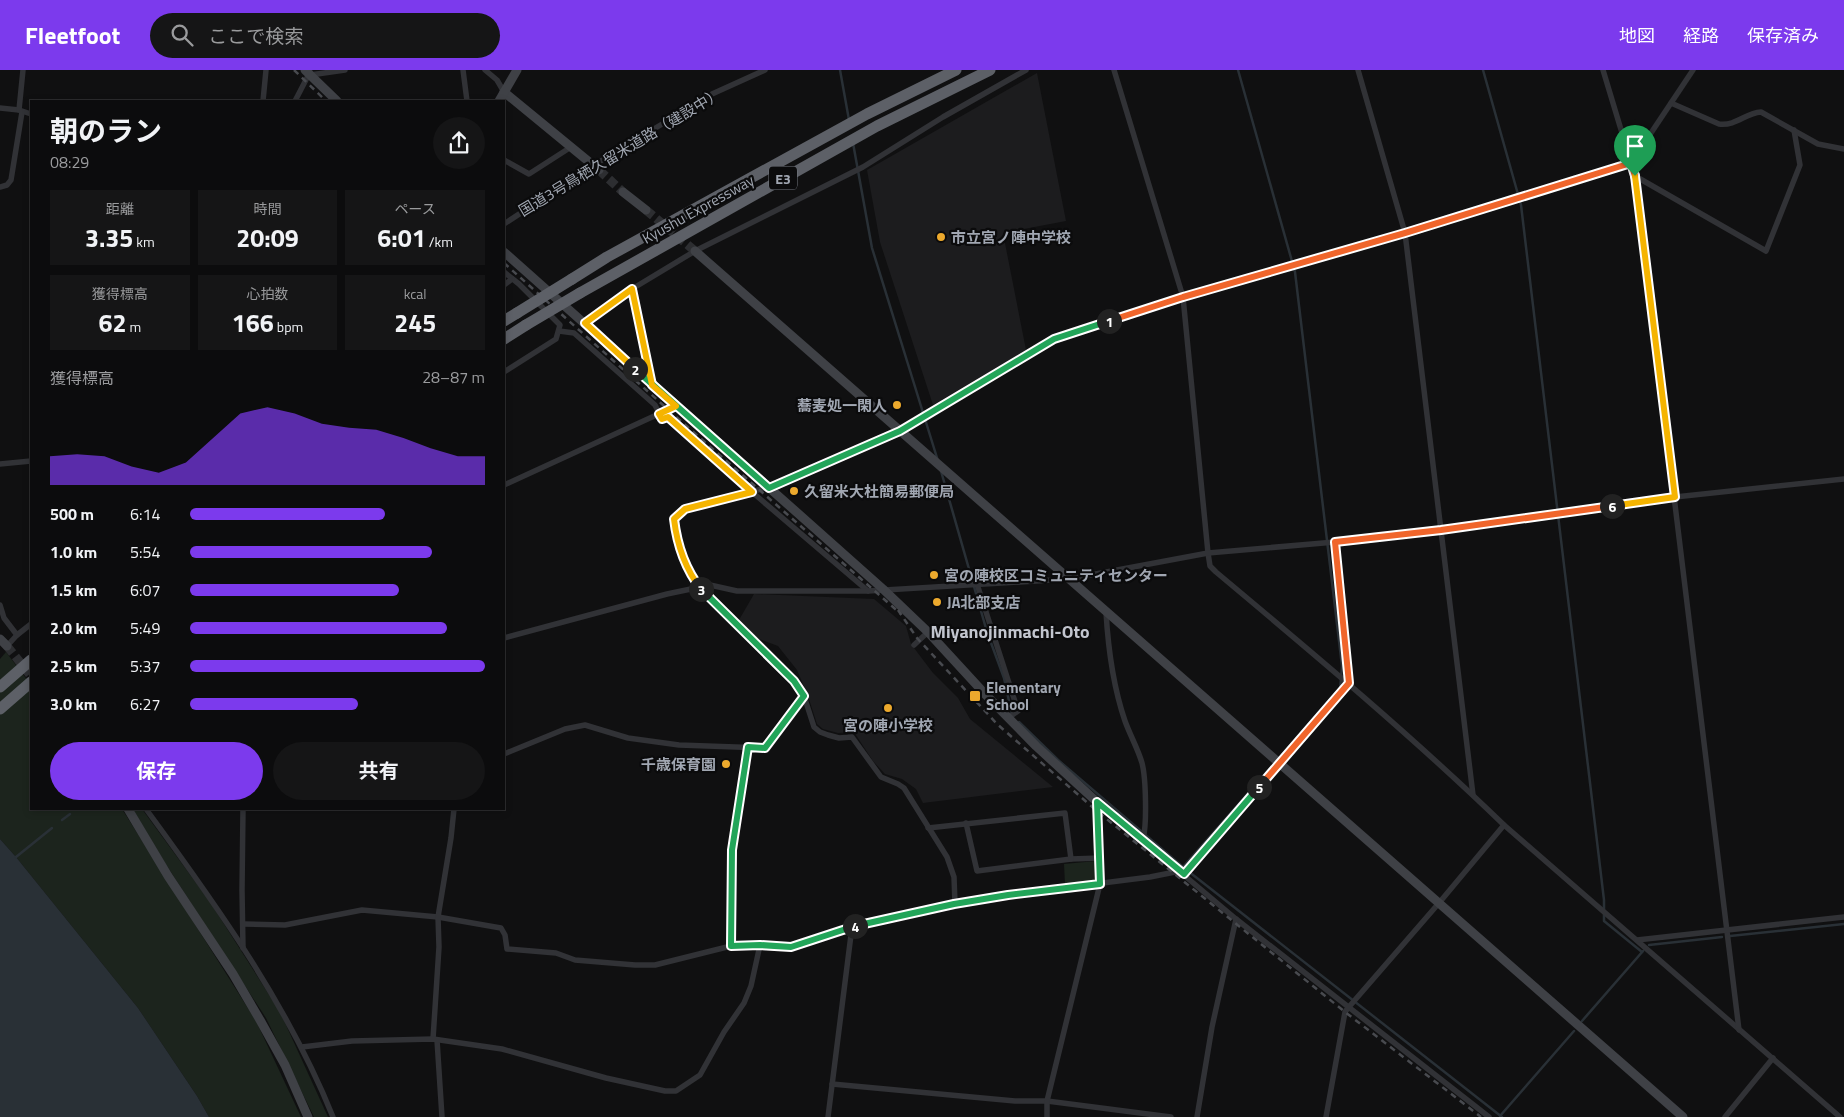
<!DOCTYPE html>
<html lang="ja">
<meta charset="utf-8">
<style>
:root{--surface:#0c0c0d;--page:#151516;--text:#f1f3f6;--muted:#9a9b9d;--line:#2c2c2e;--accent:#7c3aed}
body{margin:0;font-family:"Titillium Web","Noto Sans JP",sans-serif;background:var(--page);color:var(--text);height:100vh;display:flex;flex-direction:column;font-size:19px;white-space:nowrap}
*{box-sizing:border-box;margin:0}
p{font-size:16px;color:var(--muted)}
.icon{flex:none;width:28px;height:28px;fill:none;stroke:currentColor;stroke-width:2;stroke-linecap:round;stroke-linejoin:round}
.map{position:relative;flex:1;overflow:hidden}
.sheet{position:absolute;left:30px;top:30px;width:475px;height:710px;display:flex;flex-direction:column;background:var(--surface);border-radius:0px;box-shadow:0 2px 8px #0003,0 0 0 1px var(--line)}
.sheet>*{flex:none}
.pin{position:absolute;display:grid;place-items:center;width:42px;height:42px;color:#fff;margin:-51px -21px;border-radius:50% 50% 50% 0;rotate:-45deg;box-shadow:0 0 5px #0007}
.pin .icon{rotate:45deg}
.km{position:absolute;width:25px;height:25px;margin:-12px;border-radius:50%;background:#222;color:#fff;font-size:14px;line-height:25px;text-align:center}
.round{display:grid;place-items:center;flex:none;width:52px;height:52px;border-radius:26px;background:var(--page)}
.overview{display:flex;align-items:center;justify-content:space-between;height:85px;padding:0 20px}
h1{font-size:28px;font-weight:700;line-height:38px}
.metrics{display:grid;grid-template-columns:repeat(3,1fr);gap:8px;height:85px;padding:5px 20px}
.metrics div{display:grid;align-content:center;border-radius:0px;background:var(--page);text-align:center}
.metrics b{font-size:25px;font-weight:700}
.metrics small{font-size:14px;font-weight:400}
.metrics p{font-size:14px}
.chart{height:140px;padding:10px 20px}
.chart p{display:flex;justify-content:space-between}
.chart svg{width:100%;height:90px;margin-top:5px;fill:var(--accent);opacity:.7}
.cta{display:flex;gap:10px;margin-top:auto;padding:10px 20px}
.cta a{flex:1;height:58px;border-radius:30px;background:var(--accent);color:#fff;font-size:20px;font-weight:700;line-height:58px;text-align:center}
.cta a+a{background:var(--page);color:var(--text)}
ul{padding:0 20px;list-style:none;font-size:16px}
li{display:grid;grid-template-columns:80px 60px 1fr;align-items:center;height:38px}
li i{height:12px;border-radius:6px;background:var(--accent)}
header{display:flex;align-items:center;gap:30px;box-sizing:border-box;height:70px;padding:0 25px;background:var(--accent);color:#fff}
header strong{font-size:24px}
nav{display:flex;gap:28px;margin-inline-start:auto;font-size:18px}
.search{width:350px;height:45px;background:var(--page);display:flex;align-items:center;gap:12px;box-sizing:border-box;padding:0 18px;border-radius:28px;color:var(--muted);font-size:19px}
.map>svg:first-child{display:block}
</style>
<header>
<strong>Fleetfoot</strong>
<div class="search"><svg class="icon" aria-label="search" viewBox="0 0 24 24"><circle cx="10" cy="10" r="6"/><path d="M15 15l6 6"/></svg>ここで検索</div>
<nav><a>地図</a><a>経路</a><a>保存済み</a></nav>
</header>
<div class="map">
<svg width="1844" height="1047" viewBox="0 0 1844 1047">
<rect width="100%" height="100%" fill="#101011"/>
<g fill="#1c1c1e">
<path d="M1037,3L1066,151L1003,163L1026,280L933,335L880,172L867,100Z"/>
<path d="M754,524L874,529L906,556L911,574L933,603L958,628L970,649L1053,717L923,733L916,719L902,709L885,704L873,691L854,662L838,663L823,659L817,654L808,626L797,600L778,576L751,566L739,550Z"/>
</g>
<g fill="#1c241d">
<path d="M6,582L31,615V739H122L256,951L301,1047H209L197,1026L138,938L16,787L0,769V589Z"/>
<path d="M133,739H142L210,832L280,942L328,1047H314L266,948L165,793Z"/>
<path d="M1096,791V811L1065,814L1064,794Z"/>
</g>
<path fill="#293036" d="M0,769L16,787L138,938L197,1026L209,1047H0Z"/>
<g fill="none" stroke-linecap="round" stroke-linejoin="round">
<g stroke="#293036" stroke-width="2.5">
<path d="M840,0L849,50"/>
<path d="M1238,0L1295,202L1342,596L1340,620"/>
<path d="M1483,0L1521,135L1604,830V851L1642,882"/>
<path d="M853,73L872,178L938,391"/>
<path d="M941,401L987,562L1004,608L1012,645"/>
<path d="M1019,652L1058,690L1183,797L1275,693"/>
<path d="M1279,689L1320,643"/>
<path d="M62,750L70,744"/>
<path d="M16,787L52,758"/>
<path d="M1188,801L1502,1047"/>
<path d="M1730,866L1844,854"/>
<path d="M1649,875L1722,867"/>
<path d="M1582,951L1643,881"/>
<path d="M1500,1046L1574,961"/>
</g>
<g stroke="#2d2e31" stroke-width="9" stroke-dasharray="9 4.5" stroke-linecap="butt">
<path d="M599,100L623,122"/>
<path d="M646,140L695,181"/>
<path d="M7,576L31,606"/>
</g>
<g stroke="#313236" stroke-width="5.5">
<path d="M463,0L467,31"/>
<path d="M485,0L497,10L504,22"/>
<path d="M1114,0L1183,227L1208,483L1210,496L1216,502C1314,584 1412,666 1504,755L1840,1047"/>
<path d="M1358,0L1405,163L1473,725"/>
<path d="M1603,0L1635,106L1739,960"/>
<path d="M310,5L345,0"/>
<path d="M263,31L266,0"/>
<path d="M295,31L310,2"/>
<path d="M1671,33L1719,54C1737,56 1745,43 1761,42L1818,74L1844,79"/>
<path d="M0,38L19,40L31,44"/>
<path d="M19,40L23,0"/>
<path d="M504,90L529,104L571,77"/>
<path d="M1635,106L1766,181L1800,95L1794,60"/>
<path d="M0,117L7,115L11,110L22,42"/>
<path d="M504,154L594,95L712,24L765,0"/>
<path d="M504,202L519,214L560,255L556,269L504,302"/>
<path d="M504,215L512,209"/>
<path d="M632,219L652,313"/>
<path d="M585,253L632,219L695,181L863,97L943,47L1026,0"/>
<path d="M559,261L574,263L655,335L662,349L668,347L752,422L868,521"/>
<path d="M0,394L31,391"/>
<path d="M504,415L676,336"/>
<path d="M977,514L1018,641L1008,648"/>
<path d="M0,535L4,548L17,565"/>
<path d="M1106,542C1108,576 1114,619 1125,651C1130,665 1138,679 1142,693C1146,708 1147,755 1143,769"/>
<path d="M504,568L667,524L710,515L737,521H868L1069,509L1208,483L1335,472L1441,460L1675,427L1844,409"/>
<path d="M914,575L928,562"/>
<path d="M7,576L17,565L31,554"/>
<path d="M504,684L565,659L585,655L628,668L679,675L765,678L804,626"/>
<path d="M1097,732L1236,849L1489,1047"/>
<path d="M146,739C217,836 288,935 333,1047"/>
<path d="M966,753L977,801L1071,789L1100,788"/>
<path d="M928,758L1065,743L1071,789"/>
<path d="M1184,804L1349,613L1335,472"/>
<path d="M955,834L954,807L947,787L904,718L898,714L881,707L852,667L839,668L828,665L820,662L814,657L804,626L794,611L735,555L712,529L699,518L681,482L676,468L674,449L685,439L769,417L900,361L1054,269L1183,227L1405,163L1631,93L1693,0"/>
<path d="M243,854L285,855L362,840L438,847L501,858L505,865L507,879L556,883L575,890L635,895H655L731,876L760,875L791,877L852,857L955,834L1008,825L1150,807L1180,801"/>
<path d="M1637,870L1844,847"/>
<path d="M731,876L732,780L742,707L748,677"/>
<path d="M243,878L242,820L243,739"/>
<path d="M433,969L439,877L438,847L451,768L454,739"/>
<path d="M437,970L442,1047"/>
<path d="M302,977L352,971L433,969L502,979L606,1008L665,1021H676L700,1005L724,962L744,933L751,916L760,875"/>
<path d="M832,1014L1015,1031H1047L1171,1047"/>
<path d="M828,1047L852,857"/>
<path d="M1047,1047V1031L1100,814L1097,732"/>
<path d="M1197,1047L1212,957L1236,849"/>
<path d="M1326,1047L1345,942L1348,938L1439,833L1504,755"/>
<path d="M1725,1047L1773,988"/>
</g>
<g stroke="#3f4146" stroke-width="9">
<path d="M305,0L337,31"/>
<path d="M504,22L599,100"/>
<path d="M499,31L517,0"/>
<path d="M623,122L646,140"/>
<path d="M695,181L1683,1047"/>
<path d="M504,182L883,519L928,562L985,624L1036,676L1097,732"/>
<path d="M0,569L7,576"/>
<path d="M128,739L168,806L233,904L260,950L285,995L308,1047"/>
</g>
<g stroke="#5d6067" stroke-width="11">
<path d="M572,209L607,187L867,44L956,0"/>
<path d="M580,223L877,56L990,0"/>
<path d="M504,251L517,243"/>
<path d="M504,269L526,255"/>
<path d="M0,617L31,590"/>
<path d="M0,639L31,612"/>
</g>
<g stroke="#484a4f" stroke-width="2.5" stroke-dasharray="6 5" stroke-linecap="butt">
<path d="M294,0L326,31"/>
<path d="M504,193L691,360L901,544"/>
<path d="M898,540L917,568L997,654L1098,742L1345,942L1481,1047"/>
</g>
<g stroke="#5d6067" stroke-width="11">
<path d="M517,243L572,209"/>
<path d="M526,255L580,223"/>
</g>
</g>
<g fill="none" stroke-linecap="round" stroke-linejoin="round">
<g stroke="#fff" stroke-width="10">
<path id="split-1" d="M1109,251L1183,227L1405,163L1631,93L1635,106"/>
</g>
<g stroke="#fff" stroke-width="10">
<path id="split-2" d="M635,299L769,418L900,361L1054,269L1109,251"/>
</g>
<g stroke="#fff" stroke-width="10">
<path id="split-3" d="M635,299L585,253L632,219L652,315L676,336L659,344L662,349L668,347L752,422L685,439L674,449C677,474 686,500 701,519"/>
</g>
<g stroke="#fff" stroke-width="10">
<path id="split-4" d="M701,519L794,611L804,626L765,678L748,677L732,780L731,876L760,875L791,877L855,856"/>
</g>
<g stroke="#fff" stroke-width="10">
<path id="split-5" d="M855,856L954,834L1008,825L1100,814L1097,732L1184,804L1259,717"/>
</g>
<g stroke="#fff" stroke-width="10">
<path id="split-6" d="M1259,717L1349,613L1335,472L1441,460L1612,436"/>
</g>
<g stroke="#fff" stroke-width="10">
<path id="split-7" d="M1612,436L1675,427L1635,106"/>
</g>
<use href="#split-1" stroke="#f0652b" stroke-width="6"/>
<use href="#split-2" stroke="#22a559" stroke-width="6"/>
<use href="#split-3" stroke="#f5b400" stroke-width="6"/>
<use href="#split-4" stroke="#22a559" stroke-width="6"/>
<use href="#split-5" stroke="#22a559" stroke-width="6"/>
<use href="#split-6" stroke="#f0652b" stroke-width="6"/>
<use href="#split-7" stroke="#f5b400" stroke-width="6"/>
</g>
<g fill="#eca92d" stroke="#0b0b0c" stroke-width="2">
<circle cx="941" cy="167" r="5"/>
<circle cx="897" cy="335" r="5"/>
<circle cx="794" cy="421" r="5"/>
<circle cx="934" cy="505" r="5"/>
<circle cx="937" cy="532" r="5"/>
<rect x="969" y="620" width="12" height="12" rx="2.5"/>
<circle cx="888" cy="638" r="5"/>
<circle cx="726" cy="694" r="5"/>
</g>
<g text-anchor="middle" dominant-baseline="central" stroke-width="4.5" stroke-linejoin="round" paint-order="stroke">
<rect fill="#0b0b0c" stroke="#747880" stroke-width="1" x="769" y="96.5" width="28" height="23" rx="4"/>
<g font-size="14" font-weight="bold" fill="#a1a7b2">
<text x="783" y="108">E3</text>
</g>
<g font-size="15" fill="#a1a7b2" stroke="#0b0b0c">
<text transform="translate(620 82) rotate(-31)">国道3号鳥栖久留米道路（建設中）</text>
<text transform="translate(698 139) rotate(-29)">Kyushu Expressway</text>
</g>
<g font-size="15" font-weight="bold" fill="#a1a7b2" stroke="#0b0b0c" text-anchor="start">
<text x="951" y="167">市立宮ノ陣中学校</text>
<text x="887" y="335" text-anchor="end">蕎麦処一閑人</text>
<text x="804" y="421">久留米大杜簡易郵便局</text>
<text x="944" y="505">宮の陣校区コミュニティセンター</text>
<text x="947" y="532">JA北部支店</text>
<text x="986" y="617">Elementary<tspan x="986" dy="17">School</tspan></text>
<text x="888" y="655" text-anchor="middle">宮の陣小学校</text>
<text x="716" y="694" text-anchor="end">千歳保育園</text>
</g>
<g font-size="18" font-weight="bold" fill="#c2c5ce" stroke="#0b0b0c">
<text x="1010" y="561">Miyanojinmachi-Oto</text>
</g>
</g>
</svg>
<div class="pin" style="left:1635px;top:106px;background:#1e9e55"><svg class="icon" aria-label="arrive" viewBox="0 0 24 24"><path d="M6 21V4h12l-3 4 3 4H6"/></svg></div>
<b class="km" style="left:1109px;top:251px">1</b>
<b class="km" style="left:635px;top:299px">2</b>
<b class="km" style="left:701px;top:519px">3</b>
<b class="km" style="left:855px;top:856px">4</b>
<b class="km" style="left:1259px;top:717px">5</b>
<b class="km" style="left:1612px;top:436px">6</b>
<section class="sheet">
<div class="overview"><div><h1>朝のラン</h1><p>08:29</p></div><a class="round"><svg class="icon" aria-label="share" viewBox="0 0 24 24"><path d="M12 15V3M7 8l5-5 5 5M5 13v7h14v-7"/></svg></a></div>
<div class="metrics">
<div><p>距離</p><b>3.35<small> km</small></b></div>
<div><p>時間</p><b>20:09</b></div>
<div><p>ペース</p><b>6:01<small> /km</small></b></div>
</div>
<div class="metrics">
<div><p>獲得標高</p><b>62<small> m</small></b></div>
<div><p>心拍数</p><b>166<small> bpm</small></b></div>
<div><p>kcal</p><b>245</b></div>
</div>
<div class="chart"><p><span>獲得標高</span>28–87 m</p>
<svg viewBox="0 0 160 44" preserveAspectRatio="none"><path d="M0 44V30L10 29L20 30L30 35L40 38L50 33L60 21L70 9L80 6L90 9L100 14L110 16L120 17L130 21L140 26L150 30L160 30V44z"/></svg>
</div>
<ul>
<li><b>500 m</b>6:14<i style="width:66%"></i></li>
<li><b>1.0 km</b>5:54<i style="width:82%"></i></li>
<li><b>1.5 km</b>6:07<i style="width:71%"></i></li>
<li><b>2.0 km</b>5:49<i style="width:87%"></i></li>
<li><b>2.5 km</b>5:37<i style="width:100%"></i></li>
<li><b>3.0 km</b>6:27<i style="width:57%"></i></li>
</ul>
<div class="cta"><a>保存</a><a>共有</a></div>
</section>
</div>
